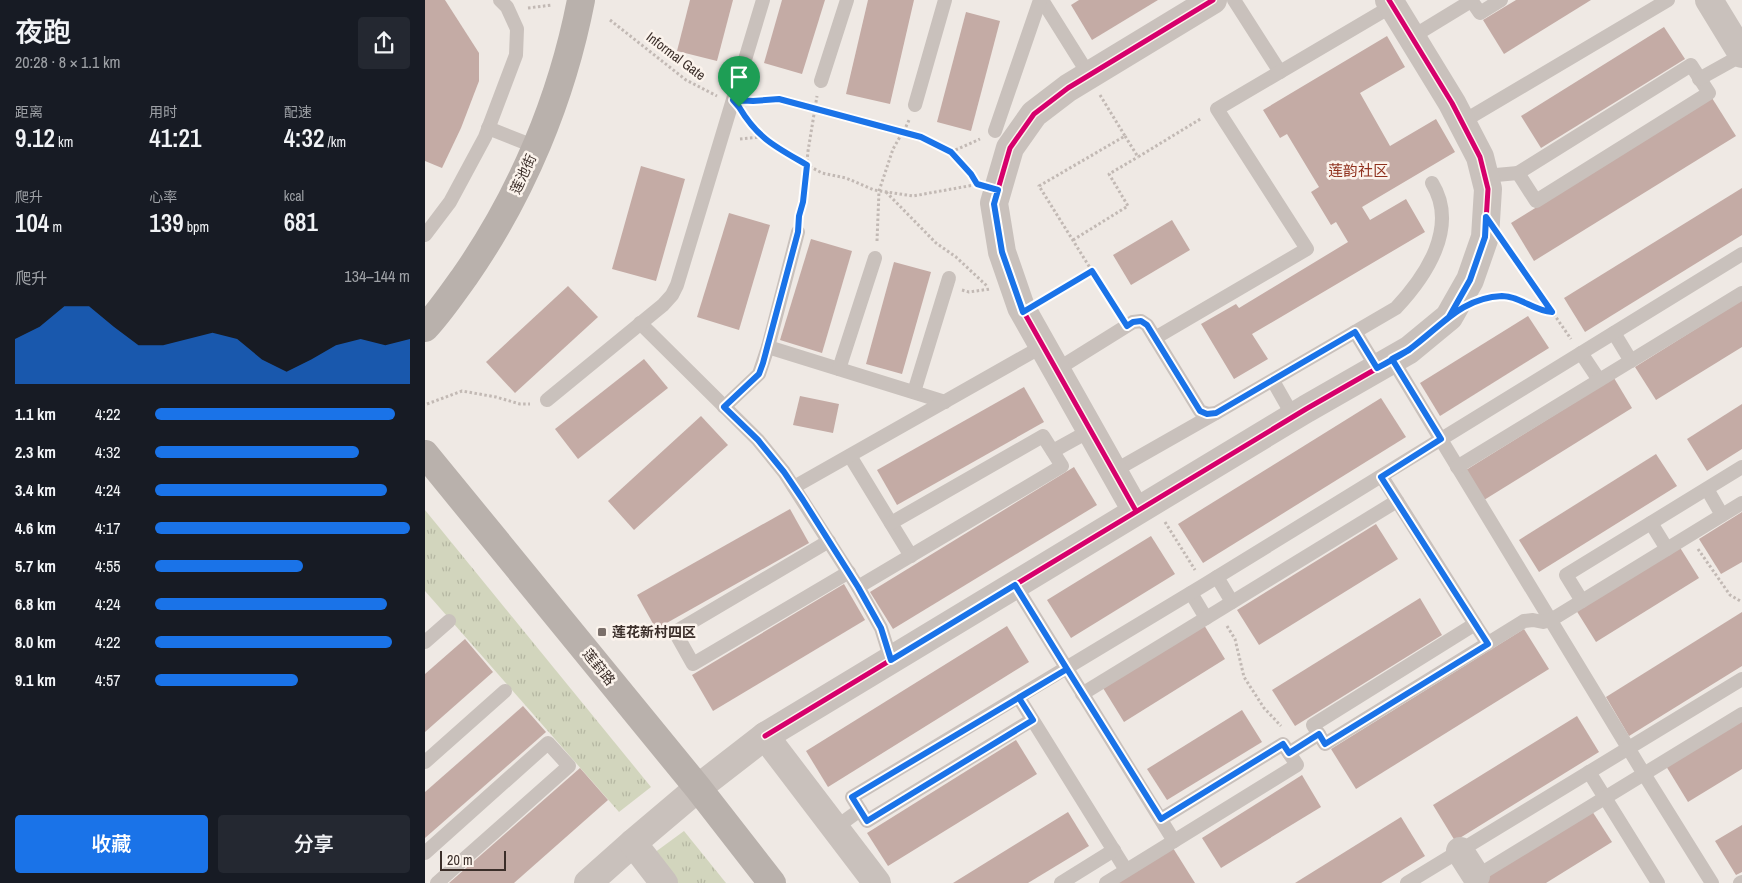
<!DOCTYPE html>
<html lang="zh">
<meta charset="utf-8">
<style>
:root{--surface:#171b24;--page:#242831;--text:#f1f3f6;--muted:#9ea1a6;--accent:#1a73e8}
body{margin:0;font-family:"Archivo Narrow","Noto Sans SC",sans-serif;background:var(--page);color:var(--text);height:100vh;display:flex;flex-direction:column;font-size:19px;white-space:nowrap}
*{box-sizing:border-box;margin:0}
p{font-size:16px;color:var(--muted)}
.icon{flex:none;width:28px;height:28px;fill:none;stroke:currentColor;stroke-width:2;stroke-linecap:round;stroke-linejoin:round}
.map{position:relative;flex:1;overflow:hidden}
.details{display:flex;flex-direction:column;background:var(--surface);width:425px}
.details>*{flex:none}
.scale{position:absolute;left:15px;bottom:12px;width:66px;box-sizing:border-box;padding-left:5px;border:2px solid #3b2e29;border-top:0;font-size:14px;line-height:18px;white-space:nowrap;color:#3b2e29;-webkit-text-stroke:4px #fbf3ec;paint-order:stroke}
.pin{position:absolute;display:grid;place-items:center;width:42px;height:42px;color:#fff;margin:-51px -21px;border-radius:50% 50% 50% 0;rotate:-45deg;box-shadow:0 0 5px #0007}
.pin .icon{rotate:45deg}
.round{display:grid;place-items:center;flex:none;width:52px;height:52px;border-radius:5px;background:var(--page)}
.head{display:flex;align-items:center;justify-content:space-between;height:85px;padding:0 15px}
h1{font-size:28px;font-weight:600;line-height:38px}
.stats{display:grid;grid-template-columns:repeat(3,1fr);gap:8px;height:85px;padding:5px 15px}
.stats div{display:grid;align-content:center}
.stats b{font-size:25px;font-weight:600}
.stats small{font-size:14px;font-weight:400}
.stats p{font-size:14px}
.chart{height:140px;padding:10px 15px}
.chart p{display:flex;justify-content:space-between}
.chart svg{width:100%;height:90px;margin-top:5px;fill:var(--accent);opacity:.7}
.primary-button{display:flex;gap:10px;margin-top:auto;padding:10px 15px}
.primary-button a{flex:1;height:58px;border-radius:5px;background:var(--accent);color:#fff;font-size:20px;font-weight:600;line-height:58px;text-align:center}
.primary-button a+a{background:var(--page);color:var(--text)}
ul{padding:0 15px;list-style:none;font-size:16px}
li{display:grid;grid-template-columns:80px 60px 1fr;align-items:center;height:38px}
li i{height:12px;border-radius:6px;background:var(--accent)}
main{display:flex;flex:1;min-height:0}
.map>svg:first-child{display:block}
</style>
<main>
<section class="details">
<div class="head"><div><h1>夜跑</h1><p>20:28 · 8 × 1.1 km</p></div><a class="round"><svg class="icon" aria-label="share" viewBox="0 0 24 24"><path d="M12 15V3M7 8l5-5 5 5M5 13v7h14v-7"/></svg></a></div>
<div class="stats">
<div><p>距离</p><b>9.12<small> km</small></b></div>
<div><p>用时</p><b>41:21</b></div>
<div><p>配速</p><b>4:32<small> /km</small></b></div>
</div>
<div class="stats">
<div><p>爬升</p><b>104<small> m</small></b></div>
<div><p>心率</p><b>139<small> bpm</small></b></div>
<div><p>kcal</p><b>681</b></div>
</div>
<div class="chart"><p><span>爬升</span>134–144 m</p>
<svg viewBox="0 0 160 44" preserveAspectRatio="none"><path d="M0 44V22L10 16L20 6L30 6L40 16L50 25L60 25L70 22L80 19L90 22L100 32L110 38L120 32L130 25L140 22L150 25L160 22V44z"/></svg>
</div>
<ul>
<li><b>1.1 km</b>4:22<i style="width:94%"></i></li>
<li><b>2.3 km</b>4:32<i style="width:80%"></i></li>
<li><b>3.4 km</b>4:24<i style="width:91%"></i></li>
<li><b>4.6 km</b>4:17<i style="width:100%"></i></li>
<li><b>5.7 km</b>4:55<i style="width:58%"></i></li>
<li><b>6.8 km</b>4:24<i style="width:91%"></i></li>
<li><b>8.0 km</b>4:22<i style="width:93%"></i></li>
<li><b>9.1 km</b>4:57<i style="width:56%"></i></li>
</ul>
<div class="primary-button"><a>收藏</a><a>分享</a></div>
</section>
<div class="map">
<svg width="1317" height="883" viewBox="0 0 1317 883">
<defs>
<pattern id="grass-tufts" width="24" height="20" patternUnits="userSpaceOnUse" patternTransform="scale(1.25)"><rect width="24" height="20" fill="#d2d5bd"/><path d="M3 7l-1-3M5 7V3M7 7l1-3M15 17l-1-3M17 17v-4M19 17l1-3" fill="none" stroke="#b5b7a2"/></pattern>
</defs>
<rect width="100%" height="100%" fill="#efe9e4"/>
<g fill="url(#grass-tufts)">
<path d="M0,510L226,787L194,812L0,591Z"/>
<path d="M259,831L301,883H251L229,853Z"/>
</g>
<g fill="#c4aba5">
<path d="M0,0H20L54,53V81L36,128L17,168L0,161Z"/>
<path d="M265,0H308L292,61L252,51Z"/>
<path d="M357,0H400L377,74L339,63Z"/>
<path d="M443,0H489L465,104L421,94Z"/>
<path d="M654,0H733L667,40L646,5Z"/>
<path d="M1091,0H1166L1079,54L1058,20Z"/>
<path d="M541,12L575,21L546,131L512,122Z"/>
<path d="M1239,27L1260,59L1116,148L1096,116Z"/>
<path d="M962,36L980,67L935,93L965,146L1011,119L1030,152L937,207L945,220L981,199L1000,232L827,334L843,359L809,379L776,324L811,304L814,308L923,242L911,222L906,225L886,192L894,187L862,134L855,138L838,110Z"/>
<path d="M1287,98L1311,136L1109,261L1086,223Z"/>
<path d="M216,166L260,179L231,281L187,269Z"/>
<path d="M1317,188V235L1160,332L1139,298Z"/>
<path d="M304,213L345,225L314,330L272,317Z"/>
<path d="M747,220L765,250L706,285L688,255Z"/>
<path d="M386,239L427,251L397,353L355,340Z"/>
<path d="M469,262L506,272L477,374L441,364Z"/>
<path d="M143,286L173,317L90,393L61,362Z"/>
<path d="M1317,300V347L1231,400L1210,367Z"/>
<path d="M1103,316L1124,348L1015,416L995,383Z"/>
<path d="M219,359L243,388L153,459L130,429Z"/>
<path d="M1189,378L1207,408L1059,500L1041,470Z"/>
<path d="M599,387L619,422L472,505L452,470Z"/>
<path d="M375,396L414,404L408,433L368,425Z"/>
<path d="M956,398L981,437L778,563L753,524Z"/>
<path d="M1317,404V449L1282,471L1262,439Z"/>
<path d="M276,416L303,445L209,530L183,501Z"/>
<path d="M1231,454L1252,486L1114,572L1094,540Z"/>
<path d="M649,467L672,505L468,629L445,592Z"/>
<path d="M365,509L384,543L231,629L212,595Z"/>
<path d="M1317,512V562L1296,574L1274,539Z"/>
<path d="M951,524L973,559L834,645L812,610Z"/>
<path d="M726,536L750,574L646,638L622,600Z"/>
<path d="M1254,546L1274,578L1171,642L1151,610Z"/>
<path d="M419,584L440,620L288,711L267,675Z"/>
<path d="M995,598L1017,635L870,726L847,690Z"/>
<path d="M1317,612V666L1204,736L1181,697Z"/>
<path d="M779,625L800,659L699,722L678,688Z"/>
<path d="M582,626L604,662L403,787L381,751Z"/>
<path d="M1099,629L1124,669L931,789L906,749Z"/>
<path d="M40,639L68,672L0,732V674Z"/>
<path d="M98,706L121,732L0,838V792Z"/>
<path d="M817,710L837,742L742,800L722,769Z"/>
<path d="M1152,716L1174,752L1030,841L1008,805Z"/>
<path d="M1317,719V769L1263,802L1241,766Z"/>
<path d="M591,740L612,774L463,866L442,833Z"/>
<path d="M155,768L183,800L89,883H24Z"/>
<path d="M877,775L896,807L796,868L777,838Z"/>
<path d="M1167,811L1187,842L1121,883H1051Z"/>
<path d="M643,812L664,846L603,883H528Z"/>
<path d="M976,817L1000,856L956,883H870Z"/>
<path d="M1317,825V872L1311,875L1290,841Z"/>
<path d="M748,848L770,883H692Z"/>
</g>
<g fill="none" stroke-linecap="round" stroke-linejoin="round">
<g stroke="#c2b9b4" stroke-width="3" stroke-dasharray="2.5 2.5" stroke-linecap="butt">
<path d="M103,8L127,5"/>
<path d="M185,20L261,80L292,96"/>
<path d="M675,95L700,136L614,186L692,311"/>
<path d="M325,101L354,99L496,137L526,152L546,174L549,180"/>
<path d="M321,119L344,143L382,165L397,173L421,178L449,190L488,196L549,185"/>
<path d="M700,136L713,157L777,118"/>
<path d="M315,139L336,137"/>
<path d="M526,152L555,139"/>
<path d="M461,192L511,243L531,257L562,286"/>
<path d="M374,216L378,202L383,151L392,96"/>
<path d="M648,240L703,206L684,174L713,157"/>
<path d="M452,241L454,191L468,149L476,135L479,131L484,120"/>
<path d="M1083,248L1146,339"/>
<path d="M537,290L544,292L565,289"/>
<path d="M1064,298C1076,296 1088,297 1100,302C1109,307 1116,312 1127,312"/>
<path d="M618,300L667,271"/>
<path d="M2,404L37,391L71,397L95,404H105"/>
<path d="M740,522L770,570"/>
<path d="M1273,549L1305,595L1317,602"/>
<path d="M802,626L810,639L819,677L839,708L856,726"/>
</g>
<g stroke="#c9c1bc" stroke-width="14">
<path d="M617,0L664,75"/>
<path d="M809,0L855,72"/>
<path d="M1046,0L1055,13L1076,0"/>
<path d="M987,37L1046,1"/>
<path d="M1266,65L1284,93L1111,201L1093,173Z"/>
<path d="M1274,79L1317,55"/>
<path d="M396,81L422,0"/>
<path d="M490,105L520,0"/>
<path d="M1037,122L1243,0"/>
<path d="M63,128L111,147"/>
<path d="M570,131L615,0"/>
<path d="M1060,176L1093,173"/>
<path d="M0,235L25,202L60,137L91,55L92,29L82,7L75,0"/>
<path d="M215,323L333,440L359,472L433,587L456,628L466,660"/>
<path d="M930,332L952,368"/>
<path d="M1189,333L1206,361"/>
<path d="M730,338L775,411L783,414L791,413L971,308C1001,276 1034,227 1007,183"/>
<path d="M343,347L520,402"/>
<path d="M1156,353L1174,380"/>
<path d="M967,359L1219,774L1287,883"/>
<path d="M414,369L450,258"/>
<path d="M631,370L708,322L716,321L722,325L730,338L882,249L792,109L967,6"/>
<path d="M848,381L868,416"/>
<path d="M489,392L524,278"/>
<path d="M122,400L238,305L247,295L252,285L338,0"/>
<path d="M299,407L334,374L343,347L373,232"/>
<path d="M628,451L666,430"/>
<path d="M425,456L486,556"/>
<path d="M1032,467L1317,293"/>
<path d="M689,471L791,413"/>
<path d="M957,477L1050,624"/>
<path d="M369,487L618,346"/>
<path d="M1282,489L1297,515"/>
<path d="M1226,523L1242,549"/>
<path d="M404,541L250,632L268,664L424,572"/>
<path d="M792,577L807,602"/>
<path d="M590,585L749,841"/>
<path d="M433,587L637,466L618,436L466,523"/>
<path d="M766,593L781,618"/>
<path d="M1157,601L1141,575L1317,467"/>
<path d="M0,642L24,621"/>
<path d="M1063,644L1050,624L888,725L900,744L1099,621L1108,620L1118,622L1126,620L1317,503"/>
<path d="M657,694L972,501"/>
<path d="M594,698L701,870"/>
<path d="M0,762L80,691"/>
<path d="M1164,772L1233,883"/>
<path d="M435,810L442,821L607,720"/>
<path d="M736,819L858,744L864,753"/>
<path d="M410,828L435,810L427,797L779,585L1317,254"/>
<path d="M0,853L123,743L144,766L12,883"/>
<path d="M1047,879L1317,714"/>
<path d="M636,883L689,850"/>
<path d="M681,883L872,765L864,753L894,734"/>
<path d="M982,883L1317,679"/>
<path d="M1315,883L1317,882"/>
</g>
<g stroke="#c9c1bc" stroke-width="28">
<path d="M1284,0L1317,54"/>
<path d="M711,511L596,307L577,252L569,203L585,148L609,114L643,88L788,0"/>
<path d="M340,736L881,409L984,350L1024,317L1045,280L1060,237L1063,189L1055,157L1027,103L964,0"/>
<path d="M1035,851L1051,876"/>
<path d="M163,883L208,843"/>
<path d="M239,883L208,843L273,788L340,736L452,883"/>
</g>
<g stroke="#b9b1ac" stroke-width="28">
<path d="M0,328C15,312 27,294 40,276C97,194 137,98 156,0"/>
<path d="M0,454L273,788L347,883"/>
</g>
<g stroke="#fbf3ec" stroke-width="8">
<g id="cycleway">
<path d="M711,511L596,307L577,252L569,203L585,148L609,114L643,88L788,0"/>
<path d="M340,736L881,409L984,350L1024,317L1045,280L1060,237L1063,189L1055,157L1027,103L964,0"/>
</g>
</g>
<use href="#cycleway" stroke="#d6006c" stroke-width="5"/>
</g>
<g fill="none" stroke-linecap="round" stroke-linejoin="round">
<g stroke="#fff" stroke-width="10">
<path id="route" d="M314,107C333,139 351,147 382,165L378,202L374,216L373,232L338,363L334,374L299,407L333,440L359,472L378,500L433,587L456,628L466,660L590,585L642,669L594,698L608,720L442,821L427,797L642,669L736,819L858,744L864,753L894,734L900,744L1063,644L956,477L1016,439L967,359L984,350L1024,317L1045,280L1060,237L1061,217L1127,312C1109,311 1095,296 1077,296C1035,298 1016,327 985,349C975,356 963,362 952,368L930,332L791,413L782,414L775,411L722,325L716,321L708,322L702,326L667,271L598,312L577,252L569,204L573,190L552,184L546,174L526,152L496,137L354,99L328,101L308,100L314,107"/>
</g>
<use href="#route" stroke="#1a73e8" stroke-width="6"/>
</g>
<rect fill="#7a6f6a" stroke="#fbf3ec" stroke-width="2" x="172" y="627" width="10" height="10" rx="2.5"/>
<g text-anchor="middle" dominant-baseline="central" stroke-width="5" stroke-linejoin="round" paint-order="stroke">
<g font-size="14" fill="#3b2e29" stroke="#fbf3ec">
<text transform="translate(251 56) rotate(37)">Informal Gate</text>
<text transform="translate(98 174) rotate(-65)">莲池街</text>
<text transform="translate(174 667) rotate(51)">莲葑路</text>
</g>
<g font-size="14" font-weight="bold" fill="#3b2e29" stroke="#fbf3ec" text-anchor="start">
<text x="187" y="632">莲花新村四区</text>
</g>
<g font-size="15" fill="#8f301d" stroke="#fbf3ec">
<text x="933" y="170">莲韵社区</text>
</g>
</g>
</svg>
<div class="scale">20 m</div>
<div class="pin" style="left:314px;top:107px;background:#1e9e55"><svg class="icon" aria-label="arrive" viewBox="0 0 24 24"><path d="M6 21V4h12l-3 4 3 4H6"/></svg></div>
</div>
</main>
